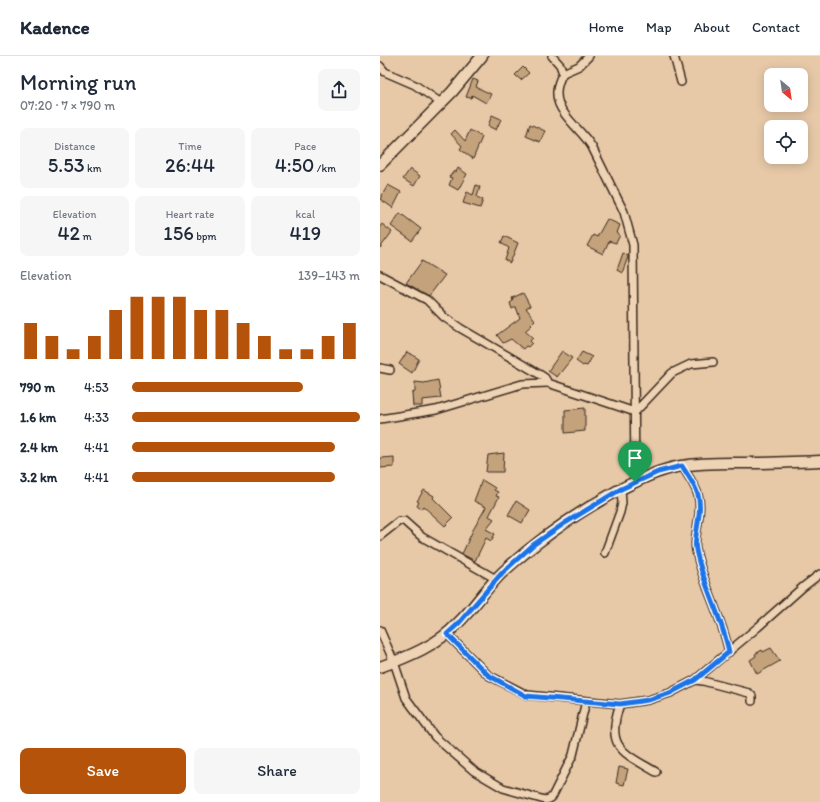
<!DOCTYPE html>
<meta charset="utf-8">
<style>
:root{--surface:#fff;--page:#f6f6f7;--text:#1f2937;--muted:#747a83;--line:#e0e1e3;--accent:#b45309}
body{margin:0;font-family:Itim,sans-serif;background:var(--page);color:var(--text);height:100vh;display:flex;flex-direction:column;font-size:15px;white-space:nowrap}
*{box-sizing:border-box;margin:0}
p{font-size:13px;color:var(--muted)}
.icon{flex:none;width:22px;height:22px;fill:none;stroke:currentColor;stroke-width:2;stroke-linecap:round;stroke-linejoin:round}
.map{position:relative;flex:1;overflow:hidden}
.side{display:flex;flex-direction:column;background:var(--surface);width:380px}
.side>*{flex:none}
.needle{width:26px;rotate:151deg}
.fabs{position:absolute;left:384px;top:12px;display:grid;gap:8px}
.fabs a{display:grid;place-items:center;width:44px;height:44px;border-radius:8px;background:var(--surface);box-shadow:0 2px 10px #0003;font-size:20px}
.pin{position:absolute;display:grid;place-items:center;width:34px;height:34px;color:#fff;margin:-41px -17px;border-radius:50% 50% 50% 0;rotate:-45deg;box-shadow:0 0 4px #0007}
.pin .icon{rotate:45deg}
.round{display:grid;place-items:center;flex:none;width:42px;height:42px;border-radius:8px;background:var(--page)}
.headline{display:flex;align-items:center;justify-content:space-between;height:68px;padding:0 20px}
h1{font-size:22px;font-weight:600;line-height:30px}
.figures{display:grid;grid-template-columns:repeat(3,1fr);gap:6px;height:68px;padding:4px 20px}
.figures div{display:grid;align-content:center;border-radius:8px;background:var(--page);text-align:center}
.figures b{font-size:20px;font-weight:600}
.figures small{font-size:11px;font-weight:400}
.figures p{font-size:11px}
.chart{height:112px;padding:8px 20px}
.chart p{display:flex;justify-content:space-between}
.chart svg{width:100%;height:72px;margin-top:4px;stroke:var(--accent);stroke-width:6}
.cta{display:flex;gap:8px;margin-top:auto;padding:8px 20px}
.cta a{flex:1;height:46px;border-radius:8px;background:var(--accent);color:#fff;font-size:16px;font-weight:600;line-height:46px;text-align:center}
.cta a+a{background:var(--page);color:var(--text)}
ul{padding:0 20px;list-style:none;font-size:13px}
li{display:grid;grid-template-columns:64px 48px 1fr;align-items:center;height:30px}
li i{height:10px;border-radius:5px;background:var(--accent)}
header{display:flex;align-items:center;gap:24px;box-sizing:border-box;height:56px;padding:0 20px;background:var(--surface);border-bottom:1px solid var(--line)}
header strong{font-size:19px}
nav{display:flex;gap:22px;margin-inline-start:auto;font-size:14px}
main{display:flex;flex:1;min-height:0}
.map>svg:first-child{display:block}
</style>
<header>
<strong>Kadence</strong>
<nav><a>Home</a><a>Map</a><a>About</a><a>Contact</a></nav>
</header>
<main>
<section class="side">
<div class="headline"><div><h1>Morning run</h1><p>07:20 · 7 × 790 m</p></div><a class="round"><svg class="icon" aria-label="share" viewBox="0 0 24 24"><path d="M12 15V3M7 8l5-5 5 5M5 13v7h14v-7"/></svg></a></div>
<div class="figures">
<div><p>Distance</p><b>5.53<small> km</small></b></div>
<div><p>Time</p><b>26:44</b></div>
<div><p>Pace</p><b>4:50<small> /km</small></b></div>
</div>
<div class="figures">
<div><p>Elevation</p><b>42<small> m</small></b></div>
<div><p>Heart rate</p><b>156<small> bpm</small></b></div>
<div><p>kcal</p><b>419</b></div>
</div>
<div class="chart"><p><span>Elevation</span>139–143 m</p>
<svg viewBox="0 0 160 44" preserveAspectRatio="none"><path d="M5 44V22M15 44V30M25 44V38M35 44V30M45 44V14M55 44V6M65 44V6M75 44V6M85 44V14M95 44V14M105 44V22M115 44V30M125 44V38M135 44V38M145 44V30M155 44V22"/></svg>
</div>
<ul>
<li><b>790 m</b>4:53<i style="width:75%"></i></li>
<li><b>1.6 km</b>4:33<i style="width:100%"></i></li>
<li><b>2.4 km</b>4:41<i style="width:89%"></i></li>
<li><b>3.2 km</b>4:41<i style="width:89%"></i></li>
</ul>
<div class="cta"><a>Save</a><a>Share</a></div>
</section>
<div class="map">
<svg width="440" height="746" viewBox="0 0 440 746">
<rect width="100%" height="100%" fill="#e7c9a8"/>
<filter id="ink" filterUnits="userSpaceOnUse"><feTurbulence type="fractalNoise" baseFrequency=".025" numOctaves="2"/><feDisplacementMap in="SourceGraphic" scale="8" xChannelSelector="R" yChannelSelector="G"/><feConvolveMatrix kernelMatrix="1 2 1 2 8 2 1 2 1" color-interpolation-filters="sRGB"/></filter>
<g filter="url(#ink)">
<g fill="#c4a37c" stroke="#3b2a1e">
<path d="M143,11L149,17L141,24L135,19Z"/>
<path d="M93,23L98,25L96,31L111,38L106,47L92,39L91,42L86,41Z"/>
<path d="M112,59L121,63L116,74L108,70Z"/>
<path d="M150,68L165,75L160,86L146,80Z"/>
<path d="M75,74L85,85L90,74L102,81L93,103L80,93L82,90L71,78Z"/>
<path d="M78,112L87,118L78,134L69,129L72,122L69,121L74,115L76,116Z"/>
<path d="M30,113L40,120L34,130L23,123Z"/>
<path d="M8,129L21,136L13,152L0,143Z"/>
<path d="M96,129L100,131L97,141L103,144L100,152L83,147L87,136L93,139Z"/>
<path d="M20,157L41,173L32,185L11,170Z"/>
<path d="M227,163L240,169L237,177L240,179L236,187L229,185L223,198L207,190L213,179L217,181Z"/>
<path d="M2,168L12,176L0,192V171Z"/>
<path d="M124,180L138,187L130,207L125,204L129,192L121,187Z"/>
<path d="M243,197L248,200V201L242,217L237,214Z"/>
<path d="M42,205L65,219L49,240L26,227Z"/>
<path d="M143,237L150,250L146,252L155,264L151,268L152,269L145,275L153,282L150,285L152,287L148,291L146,290L143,293L131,283L123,287L117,279L140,262L136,251L132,253L130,247L133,245L132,242Z"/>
<path d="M182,295L192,302L177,321L168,315Z"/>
<path d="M27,296L39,303L32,317L19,308Z"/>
<path d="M202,296L212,301L207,310L204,309L203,310L196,305Z"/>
<path d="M58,324L61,342L42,344V350H33L32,337L35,336V326L44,327Z"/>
<path d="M205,352V375L185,377V354Z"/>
<path d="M124,397L123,416H106L108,399Z"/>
<path d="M14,401V411L0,412V402Z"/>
<path d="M102,424L115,432L114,434L118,436L116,440L119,441L109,460L114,463L106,473L115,478L111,485L106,482L95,505L82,498L93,474L106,451L94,445Z"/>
<path d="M44,434L54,440L53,442L73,462L65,470L43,450L41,453L37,450L39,446L37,445Z"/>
<path d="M136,445L150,454L142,467L128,459Z"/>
<path d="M391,592L400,605L377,618L370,604L376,600L375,598L382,594L383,596Z"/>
<path d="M239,711L248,713L244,729L236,727Z"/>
</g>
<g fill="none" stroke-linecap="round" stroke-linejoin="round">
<g stroke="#3b2a1e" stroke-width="10">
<g id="street">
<path d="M172,0L180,9L183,17C163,52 197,66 212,91L244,156L253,189L255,426"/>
<path d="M294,0L301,26"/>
<path d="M0,10L5,16L35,29L61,47"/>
<path d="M183,17L199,10L209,0"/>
<path d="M0,219L47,244L64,261L80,272L159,318L165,322L168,327L255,356L292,317L311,308L333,306"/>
<path d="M0,312L10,314"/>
<path d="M0,363L56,354L142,328L168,327"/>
<path d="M302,410C316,432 323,439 318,466C317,476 314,484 316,494C323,529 342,561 349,596"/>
<path d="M0,480L19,465H24L42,481L116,523"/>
<path d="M225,497L240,456L242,447L241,433"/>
<path d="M0,574L14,606L26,642L55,681L94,715L123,732L165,744L169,743L172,741L193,699L206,645"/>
<path d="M67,578L108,619L147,639L240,648L268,644L290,637L315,624L378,571L423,531L440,518"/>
<path d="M315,624L323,625L369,637L372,640V645"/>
<path d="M240,648C225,691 242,696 276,716"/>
</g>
</g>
<g stroke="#3b2a1e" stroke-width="13">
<g id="secondary">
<path d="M0,109L72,36L102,0"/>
<path d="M0,611C28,601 58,589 78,567C95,551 107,530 124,515C159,483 195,458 237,435C258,424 278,414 301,410C324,406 348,407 371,407C394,407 417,406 440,405"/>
</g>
</g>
<use href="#street" stroke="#eed3b5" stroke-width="7"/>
<use href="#secondary" stroke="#eed3b5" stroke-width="10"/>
</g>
</g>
<g fill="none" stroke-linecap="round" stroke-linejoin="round" filter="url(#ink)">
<g stroke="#fff" stroke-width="8">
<path id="route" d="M302,410C316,432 323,439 318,466C317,476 314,484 316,494C323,529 342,561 349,596L315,624L290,637L268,644L240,648L146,640L108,619L67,578L78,568L122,517L153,489L185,467L241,433L278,416Z"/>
</g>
<use href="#route" stroke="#1a73e8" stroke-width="5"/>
</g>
</svg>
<div class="fabs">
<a><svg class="needle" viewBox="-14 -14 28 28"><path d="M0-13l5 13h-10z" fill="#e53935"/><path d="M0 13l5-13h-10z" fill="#747a83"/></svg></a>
<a><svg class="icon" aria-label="locate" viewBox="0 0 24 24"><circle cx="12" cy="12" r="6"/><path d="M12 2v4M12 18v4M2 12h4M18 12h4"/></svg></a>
</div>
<div class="pin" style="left:255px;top:426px;background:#1e9e55"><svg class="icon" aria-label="arrive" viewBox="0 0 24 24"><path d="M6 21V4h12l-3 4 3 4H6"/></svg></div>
</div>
</main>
